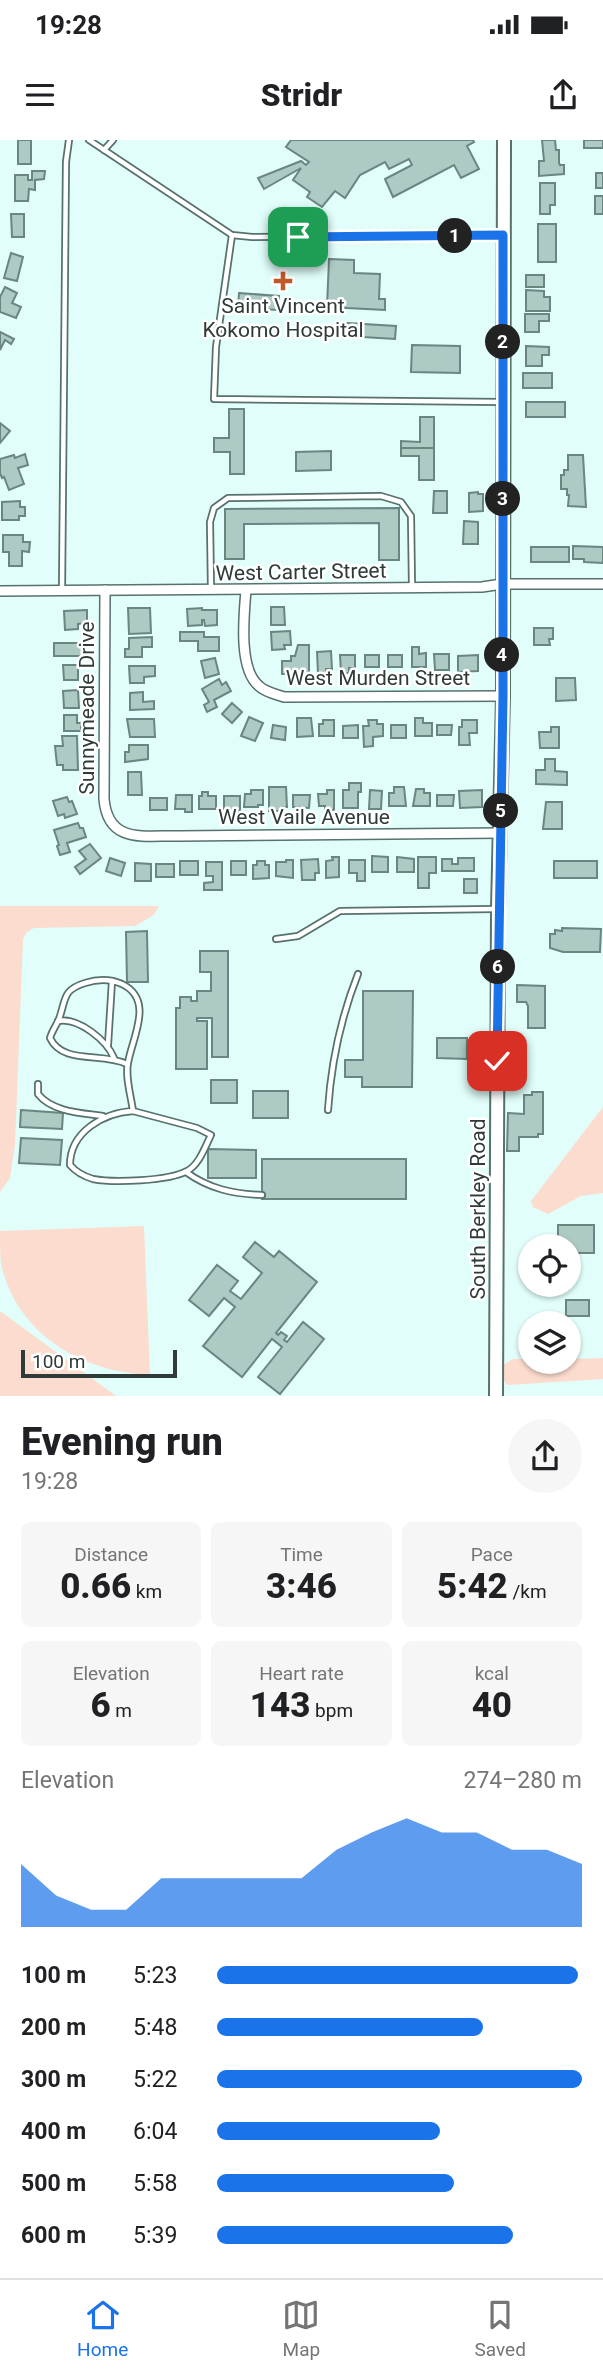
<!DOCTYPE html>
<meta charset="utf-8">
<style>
:root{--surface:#fff;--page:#f6f6f6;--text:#202124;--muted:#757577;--line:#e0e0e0;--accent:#1a73e8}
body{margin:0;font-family:Roboto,sans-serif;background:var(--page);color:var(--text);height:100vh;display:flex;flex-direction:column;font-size:26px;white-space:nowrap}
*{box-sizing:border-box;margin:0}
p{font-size:23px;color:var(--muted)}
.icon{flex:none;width:38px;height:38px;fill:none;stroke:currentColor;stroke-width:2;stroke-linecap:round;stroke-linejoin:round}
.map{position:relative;height:1256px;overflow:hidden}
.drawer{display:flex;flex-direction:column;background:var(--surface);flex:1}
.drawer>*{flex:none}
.fabs{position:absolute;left:518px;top:1094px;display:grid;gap:14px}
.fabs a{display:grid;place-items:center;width:63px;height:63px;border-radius:50%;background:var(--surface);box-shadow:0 2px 5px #0004;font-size:35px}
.scale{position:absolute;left:21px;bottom:18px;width:156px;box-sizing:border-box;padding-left:7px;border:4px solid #2f3b39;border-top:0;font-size:19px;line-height:24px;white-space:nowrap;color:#2f3b39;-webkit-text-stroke:5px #fff;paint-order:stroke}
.pin{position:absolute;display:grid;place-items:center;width:60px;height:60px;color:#fff;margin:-30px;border-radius:14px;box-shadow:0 4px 10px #0006}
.km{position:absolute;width:35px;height:35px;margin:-18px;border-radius:50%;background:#222;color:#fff;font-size:19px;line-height:35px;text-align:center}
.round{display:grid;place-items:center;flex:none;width:74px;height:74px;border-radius:37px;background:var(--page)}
.overview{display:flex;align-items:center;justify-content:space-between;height:119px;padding:0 21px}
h1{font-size:38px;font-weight:800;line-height:52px}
.stats{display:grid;grid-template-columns:repeat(3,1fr);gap:10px;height:119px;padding:7px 21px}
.stats div{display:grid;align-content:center;border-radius:10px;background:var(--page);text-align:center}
.stats b{font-size:35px;font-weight:800}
.stats small{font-size:19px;font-weight:400}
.stats p{font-size:19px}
.chart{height:196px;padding:14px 21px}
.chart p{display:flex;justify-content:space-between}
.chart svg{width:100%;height:126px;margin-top:7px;fill:var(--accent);opacity:.7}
ul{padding:0 21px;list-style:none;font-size:23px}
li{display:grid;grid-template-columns:112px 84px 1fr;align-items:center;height:52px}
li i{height:18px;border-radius:9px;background:var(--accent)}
.status{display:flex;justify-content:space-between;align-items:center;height:49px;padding:0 35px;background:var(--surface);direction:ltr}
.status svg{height:19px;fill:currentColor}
header{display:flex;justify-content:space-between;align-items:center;height:91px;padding:0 21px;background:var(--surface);font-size:32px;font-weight:800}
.dock{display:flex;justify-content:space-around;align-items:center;height:98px;border-top:2px solid var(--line);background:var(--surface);font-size:19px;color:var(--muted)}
.dock a{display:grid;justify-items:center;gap:4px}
.dock .selected{color:var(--accent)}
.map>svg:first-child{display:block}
</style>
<div class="status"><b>19:28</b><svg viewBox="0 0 49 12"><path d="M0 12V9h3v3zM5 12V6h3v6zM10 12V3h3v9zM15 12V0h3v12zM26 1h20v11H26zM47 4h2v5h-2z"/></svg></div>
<header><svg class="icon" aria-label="menu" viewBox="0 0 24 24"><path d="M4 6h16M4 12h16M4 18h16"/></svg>Stridr<svg class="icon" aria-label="share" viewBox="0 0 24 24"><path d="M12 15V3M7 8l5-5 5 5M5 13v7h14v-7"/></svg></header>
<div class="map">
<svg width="603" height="1256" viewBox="0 0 603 1256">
<rect width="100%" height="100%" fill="#e1fefa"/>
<g fill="#fcdcce">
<path d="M0,766H159L154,775L135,786L34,788L27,792L23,799L15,1005L10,1038L0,1052Z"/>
<path d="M603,967V1053L581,1056L548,1074L533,1067L531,1061Z"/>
<path d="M144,1086L150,1235C81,1232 17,1194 1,1124C0,1114 0,1102 0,1091Z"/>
<path d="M0,1171L116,1256H0Z"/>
<path d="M603,1218V1239L507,1245L501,1236V1226L513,1219H530V1222H569V1219Z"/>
</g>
<g fill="#aecac5" stroke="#6b8581" stroke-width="2">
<rect x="18" y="0" width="13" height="24"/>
<path d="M291,0H473L474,2L467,6L479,29L461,38L454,25L393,57L385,39L412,25L409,19L389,29L385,22L360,35L345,58L335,51L322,67L307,57L310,52L293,40L301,28L264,49L258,38L301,21L306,25L309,22L286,7Z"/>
<path d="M542,0H555L556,10H559V23L560,25H564V34L539,36V21H544Z"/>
<rect x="584" y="0" width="19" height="8"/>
<path d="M32,31H45L44,39L35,40V50L29,49L28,61H15V35H28V40H32Z"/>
<rect x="596" y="33" width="7" height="15"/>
<path d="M540,43H555V65H550V74H540Z"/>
<rect x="595" y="56" width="8" height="18"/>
<path d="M11,74H24V97H12Z"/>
<rect x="538" y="84" width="18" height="38"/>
<path d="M11,113L23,117L17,141L4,138Z"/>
<path d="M329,119L354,120V133L380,134L379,159H385V170L327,167Z"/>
<rect x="526" y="135" width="18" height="12"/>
<path d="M5,147L17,153L12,163L21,167L16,178L0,172V157Z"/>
<path d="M526,150L544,151V157H550V171H526Z"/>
<path d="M239,153L279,156L278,170L238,168Z"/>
<path d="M525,174H549V181H539V192H525Z"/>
<path d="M347,183L396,186L395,199L346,196Z"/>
<path d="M0,192L14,199L11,204L5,200L0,210Z"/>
<path d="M412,205L460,206V233L411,232Z"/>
<path d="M526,206L549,207V215H542V226H526Z"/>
<rect x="523" y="233" width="29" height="15"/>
<rect x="526" y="262" width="39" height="15"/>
<path d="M229,269H244V334H230V312H214V298H229Z"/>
<path d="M420,277H434V308H401V301L420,302Z"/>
<path d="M0,283L10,291L0,303Z"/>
<path d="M401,308H434V340H419V316H401Z"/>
<path d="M331,311V330L296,331V312Z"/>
<path d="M25,314L28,325L18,328L24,344L9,350L4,337L2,338L0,333V319L14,315L15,318Z"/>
<path d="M568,315H583L586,367L568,366L569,355H567V349H561V335H564V330H568Z"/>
<path d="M434,351H447V373H433Z"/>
<path d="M478,352V354H483V371L469,372V353Z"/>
<path d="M20,361V367H25V376H19V380H2V362Z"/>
<path d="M399,368V420H379V383L244,384V419H225V369Z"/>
<path d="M464,381L478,382V404H463Z"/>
<path d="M3,395H23V402H30L29,412L22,411V426H9V412H3Z"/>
<path d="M573,406L603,407V423L584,422V419H573Z"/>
<rect x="531" y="407" width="38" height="15"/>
<path d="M271,467H284L285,485H271Z"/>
<path d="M128,468H150L151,493L129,494Z"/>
<path d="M202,468V470H217V485L205,486L204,480H202V485L188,486L187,469Z"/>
<path d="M87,470V483L78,484V489L65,490L64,471Z"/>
<path d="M534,488H553V499H549L550,505H534Z"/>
<path d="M290,491L291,505H284L285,509L272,510L271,492Z"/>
<path d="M180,492H204V497H219V511H198V501H180Z"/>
<path d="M152,497V507H142V517H125V509H129V498Z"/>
<path d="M54,503H85L86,516H54Z"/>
<path d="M298,505H309V534H282V521H291V516H295Z"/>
<path d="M412,507H419V514L426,513V527H412Z"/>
<path d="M331,511L332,529H326V533H318L317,512Z"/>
<path d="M434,514H449V530H435Z"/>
<path d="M340,515H355V528H349V533H341Z"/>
<rect x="365" y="515" width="14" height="12"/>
<rect x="388" y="515" width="14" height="12"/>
<path d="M478,515V531L458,532V516Z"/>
<path d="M215,518L219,534L205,538L201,521Z"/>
<path d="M63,525H78V540H64Z"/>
<path d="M129,526H155V536L144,537V543H130Z"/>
<path d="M556,538H575L576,560L556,561Z"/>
<path d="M219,539L222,545L226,542L231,551L214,560L217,567L207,572L204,565L209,562L202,549Z"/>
<path d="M78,550L79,568H64L63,551Z"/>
<path d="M143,552V562L154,561V569L130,570V553Z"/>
<path d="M232,563L242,572L232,583L222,574Z"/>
<path d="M64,575H77V583H81V591H64Z"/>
<path d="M249,577L263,583L255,601L241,596Z"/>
<path d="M297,578H311L313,596L297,597Z"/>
<path d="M415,578H423V583H432V596H415Z"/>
<path d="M127,579H154L155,597H130Z"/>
<path d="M323,580H334V596H319V584H323Z"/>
<path d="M368,580H377V584H383V596L373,597V606L364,607L363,586H369Z"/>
<path d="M462,580H477V593H469L470,605H459V587H462Z"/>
<path d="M273,585L286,587L285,600L271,598Z"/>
<path d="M358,585V598H343V586Z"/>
<rect x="391" y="585" width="15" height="13"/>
<path d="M437,585H452L451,595H437Z"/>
<path d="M551,587H559V608H540L539,592H551Z"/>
<path d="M62,596H77L78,630H63V625H57L55,606H63Z"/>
<path d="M129,605H148V619L125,622V612H129Z"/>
<path d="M545,619H555V631L567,632V645L536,644V630H545Z"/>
<path d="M128,632H141L142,655H128Z"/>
<path d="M349,643H361V652H358V668H343V650H349Z"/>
<path d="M269,647H286L287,667H282V671H269Z"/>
<path d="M394,647H404L406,666H389V653H394Z"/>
<path d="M416,649H424V653H430V666H413Z"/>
<path d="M251,650H263V665H258V667H244L245,654H251Z"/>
<path d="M327,650H334V670H325V666H319L318,654H327Z"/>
<path d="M370,650L382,651L381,669H369Z"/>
<path d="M482,650V667L460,668L459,651Z"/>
<path d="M202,652H208V656H216V669H199V656H202Z"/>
<path d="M176,655H192V672H185V669H175Z"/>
<path d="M293,655H310L309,668L293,667Z"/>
<path d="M437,655H454L453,666H437Z"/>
<rect x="224" y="656" width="16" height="15"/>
<path d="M67,657L69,662L72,661L77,674L65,678L64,674L58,676L53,661Z"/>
<rect x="150" y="658" width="17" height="12"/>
<path d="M546,662H562V689H543Z"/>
<path d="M78,683L80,688H83L86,697L67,703L70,712L60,715L57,706L59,705L54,690Z"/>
<path d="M90,704L101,718L80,734L75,727L86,719L79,711Z"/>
<path d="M372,716L388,717V732H372Z"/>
<path d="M332,717H339V737L326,738V721L333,720Z"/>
<path d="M397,717L414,719V732H397Z"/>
<path d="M418,717H436V733H429V748H418Z"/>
<path d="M110,718L125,723L121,736L106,731Z"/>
<path d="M458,718H474V731H442V719H452V724H458Z"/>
<path d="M318,719L319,733H315V740H302L301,720Z"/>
<path d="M286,720H293V738L276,736V722H286Z"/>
<path d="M349,720H365V741H357V733H349Z"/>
<rect x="180" y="721" width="18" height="14"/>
<rect x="231" y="721" width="15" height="14"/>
<path d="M257,721H265V725H269V738L253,739V725H257Z"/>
<rect x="554" y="721" width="43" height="17"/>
<path d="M206,722H222V750H204V743L213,742V736H206Z"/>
<path d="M135,723L151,724V741H135Z"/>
<rect x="156" y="724" width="18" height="13"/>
<rect x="464" y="739" width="13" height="14"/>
<path d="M562,788L601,789L600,812H563L550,808V794H555V790L562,791Z"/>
<path d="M147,791L148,842H127L126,792Z"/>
<path d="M200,811H228V917H212V878H197V881H207V929H176V868H180V857H191V861H197V851H211V832H200Z"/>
<path d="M517,845L545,846V888H528V866L526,862H517Z"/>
<path d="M363,851H413L412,947H362V937H345V920H363Z"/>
<path d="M437,898H467V919L437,918Z"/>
<rect x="211" y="940" width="26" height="23"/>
<rect x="253" y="951" width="35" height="27"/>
<path d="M532,952H543V994H538V997H519V1011H507L508,973L524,974V955H532Z"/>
<path d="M21,970L63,973L62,989L20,987Z"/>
<path d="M21,998L62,1000L60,1025L19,1023Z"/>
<path d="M208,1009L256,1010V1038H208Z"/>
<rect x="262" y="1019" width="144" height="40"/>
<path d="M558,1085H594V1113H569V1106H558Z"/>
<path d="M255,1102L274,1117L279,1111L317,1142L276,1193L278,1195L281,1192L287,1196L284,1200L287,1202L303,1182L324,1199L280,1254L258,1237L282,1207L272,1199L242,1237L203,1206L235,1167L224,1158L209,1176L189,1160L217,1125L238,1141L230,1151L241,1159L262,1133L243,1117Z"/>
<rect x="566" y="1160" width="23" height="16"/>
</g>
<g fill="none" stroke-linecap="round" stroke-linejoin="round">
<g stroke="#57716d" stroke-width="8">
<g id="lane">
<path d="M89,0L232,95L252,97L503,95"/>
<path d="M104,10L113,0"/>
<path d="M232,95L216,207L214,259L502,262"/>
<path d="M211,449L210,382L214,368L228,358L381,356L401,362L411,376L412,447"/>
<path d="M62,450L66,22L69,0"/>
<path d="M276,799L298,796L340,771L495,769"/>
<path d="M58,881C79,877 107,901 114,918"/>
<path d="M108,905L112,841"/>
<path d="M127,924C101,912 63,925 50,898C52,891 56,886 59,879C66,860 62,850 85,843C97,839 111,839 122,844C155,860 132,898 128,923C125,937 131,956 133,971"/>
<path d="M38,944V954C52,972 82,973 103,976"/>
<path d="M328,970C331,925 341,877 358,834"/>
<path d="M133,971L197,988L211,995C205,1007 199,1025 187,1031C169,1041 113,1043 93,1039C83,1036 76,1032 70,1025C70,992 103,973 133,971Z"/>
<path d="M186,1032C209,1049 234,1054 262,1055"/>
</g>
</g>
<g stroke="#57716d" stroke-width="12">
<g id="street">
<path d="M105,450L104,659C108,705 145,695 180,696L501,693"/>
<path d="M246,450C244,475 238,529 259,546C265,552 275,554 284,557L503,556"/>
<path d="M0,451L482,447L502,444H603"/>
</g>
</g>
<g stroke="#57716d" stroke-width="16">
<path id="secondary" d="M496,1256L498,769L503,556L504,0"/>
</g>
<use href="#lane" stroke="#fff" stroke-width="4.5"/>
<use href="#street" stroke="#fff" stroke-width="9"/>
<use href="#secondary" stroke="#fff" stroke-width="12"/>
</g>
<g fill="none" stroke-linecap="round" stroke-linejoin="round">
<g stroke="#fff" stroke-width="14">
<path id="route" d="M298,97L503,95V556L497,921"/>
</g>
<use href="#route" stroke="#1a73e8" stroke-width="9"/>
</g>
<path fill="#c05b29" stroke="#fff" stroke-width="2.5" d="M279.5 130.5h7v7h7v7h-7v7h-7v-7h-7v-7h7z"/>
<g text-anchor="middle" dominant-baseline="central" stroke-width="5" stroke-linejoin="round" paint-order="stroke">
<g font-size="21" fill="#2f3b39" stroke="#fff">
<text x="283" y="166">Saint Vincent<tspan x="283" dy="24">Kokomo Hospital</tspan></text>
</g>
<g font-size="21" fill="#2f3b39" stroke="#fff">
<text transform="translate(301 432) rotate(-1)">West Carter Street</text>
<text x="378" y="538">West Murden Street</text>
<text transform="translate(87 568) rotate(-90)">Sunnymeade Drive</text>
<text x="304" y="677">West Vaile Avenue</text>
<text transform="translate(478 1069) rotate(-90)">South Berkley Road</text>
</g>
</g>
</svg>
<div class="fabs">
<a><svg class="icon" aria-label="locate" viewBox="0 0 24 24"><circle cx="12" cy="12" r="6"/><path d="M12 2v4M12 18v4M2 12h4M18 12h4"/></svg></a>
<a><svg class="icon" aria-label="layers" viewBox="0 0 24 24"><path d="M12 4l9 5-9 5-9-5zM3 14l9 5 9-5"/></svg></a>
</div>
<div class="scale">100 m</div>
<div class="pin" style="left:298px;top:97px;background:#1e9e55"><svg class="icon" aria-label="arrive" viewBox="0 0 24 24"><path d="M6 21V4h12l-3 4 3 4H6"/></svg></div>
<div class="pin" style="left:497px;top:921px;background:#d93025"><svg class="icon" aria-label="check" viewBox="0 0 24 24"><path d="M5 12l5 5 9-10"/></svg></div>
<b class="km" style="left:455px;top:96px">1</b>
<b class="km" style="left:503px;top:202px">2</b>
<b class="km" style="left:503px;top:359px">3</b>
<b class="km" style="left:502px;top:515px">4</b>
<b class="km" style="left:501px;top:671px">5</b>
<b class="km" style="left:498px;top:827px">6</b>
</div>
<section class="drawer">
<div class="overview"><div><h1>Evening run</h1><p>19:28</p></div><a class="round"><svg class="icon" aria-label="share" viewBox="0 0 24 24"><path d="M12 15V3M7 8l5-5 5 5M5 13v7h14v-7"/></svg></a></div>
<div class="stats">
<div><p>Distance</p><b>0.66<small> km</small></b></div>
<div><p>Time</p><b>3:46</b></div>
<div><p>Pace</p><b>5:42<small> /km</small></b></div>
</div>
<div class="stats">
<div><p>Elevation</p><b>6<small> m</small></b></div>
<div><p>Heart rate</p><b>143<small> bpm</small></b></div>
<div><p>kcal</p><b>40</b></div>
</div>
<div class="chart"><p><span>Elevation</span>274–280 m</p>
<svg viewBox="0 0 160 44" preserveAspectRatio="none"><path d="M0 44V22L10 33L20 38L30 38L40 27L50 27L60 27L70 27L80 27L90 17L100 11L110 6L120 11L130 11L140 17L150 17L160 22V44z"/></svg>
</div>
<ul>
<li><b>100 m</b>5:23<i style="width:99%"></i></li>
<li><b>200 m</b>5:48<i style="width:73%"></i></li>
<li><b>300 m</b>5:22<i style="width:100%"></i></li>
<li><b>400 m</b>6:04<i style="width:61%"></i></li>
<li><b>500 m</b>5:58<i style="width:65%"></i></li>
<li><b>600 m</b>5:39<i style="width:81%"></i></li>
</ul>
</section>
<nav class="dock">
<a class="selected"><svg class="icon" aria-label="home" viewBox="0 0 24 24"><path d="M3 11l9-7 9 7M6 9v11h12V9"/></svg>Home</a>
<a><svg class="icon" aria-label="map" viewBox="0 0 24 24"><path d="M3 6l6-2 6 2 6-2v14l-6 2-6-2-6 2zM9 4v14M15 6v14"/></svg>Map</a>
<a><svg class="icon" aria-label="saved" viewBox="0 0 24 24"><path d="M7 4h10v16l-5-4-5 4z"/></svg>Saved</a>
</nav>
